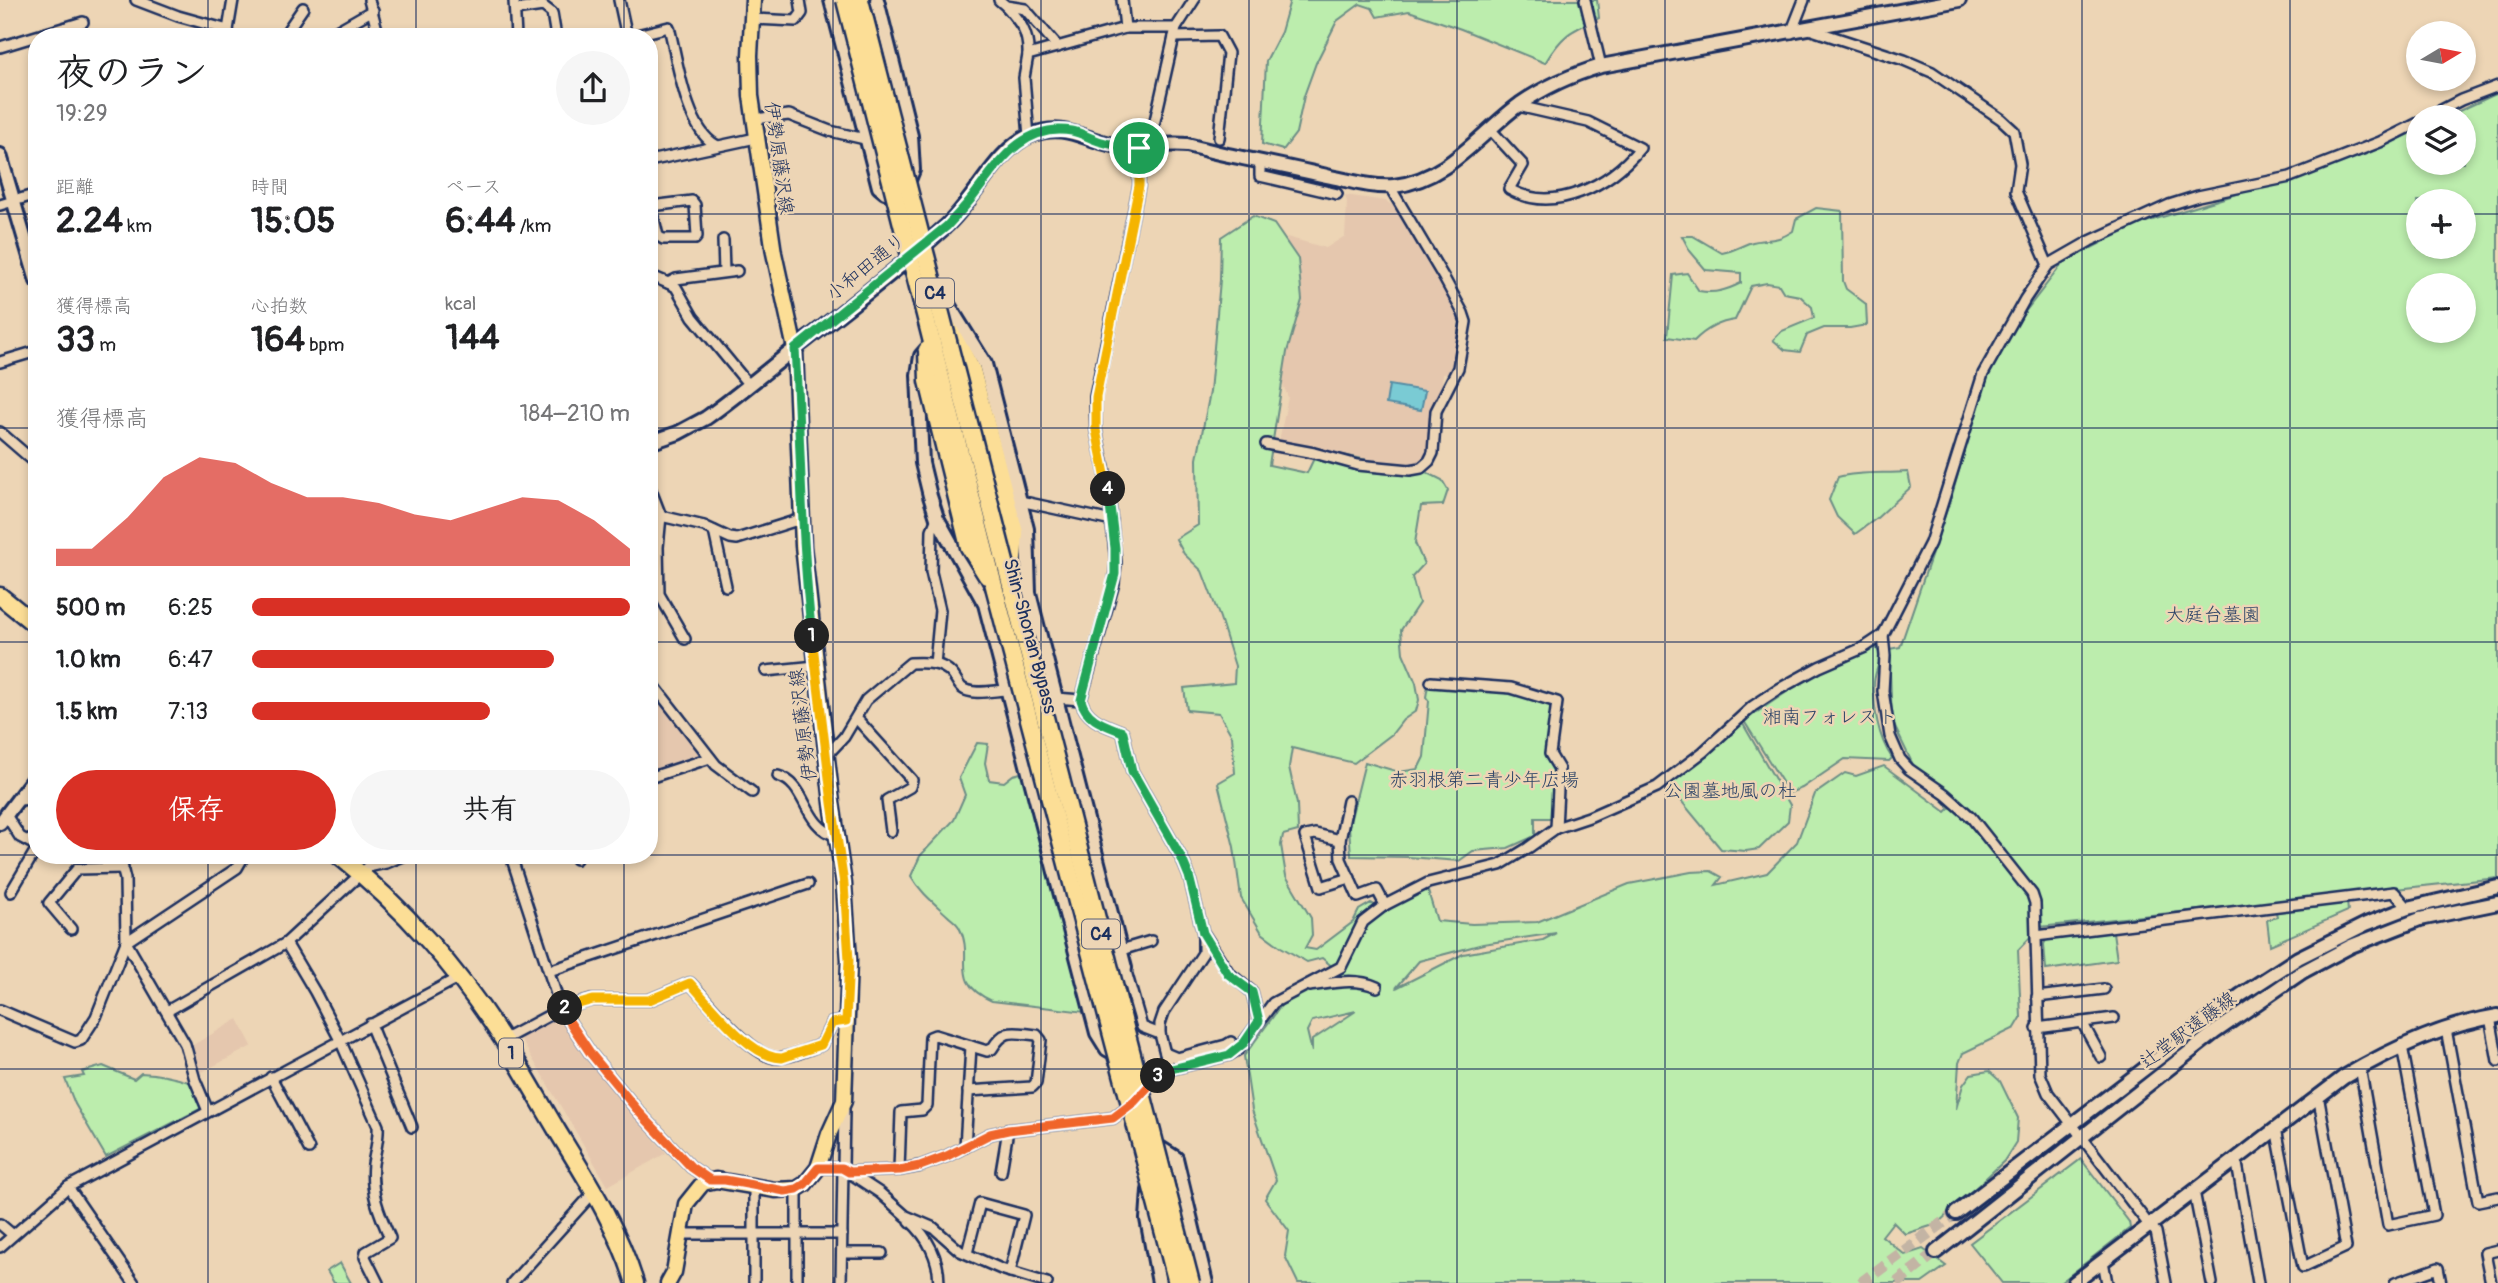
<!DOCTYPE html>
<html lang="ja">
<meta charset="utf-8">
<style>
:root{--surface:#fff;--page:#f6f6f6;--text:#202124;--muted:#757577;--accent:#d93025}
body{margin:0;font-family:Pangolin,"Klee One",sans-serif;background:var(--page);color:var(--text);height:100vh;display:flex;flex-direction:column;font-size:26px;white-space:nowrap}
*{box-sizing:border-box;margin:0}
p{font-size:23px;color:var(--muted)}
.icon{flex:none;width:38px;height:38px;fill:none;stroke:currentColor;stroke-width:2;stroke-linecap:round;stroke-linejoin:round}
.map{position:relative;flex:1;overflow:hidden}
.panel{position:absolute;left:28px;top:28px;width:630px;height:836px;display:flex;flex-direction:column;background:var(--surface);border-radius:28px;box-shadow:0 4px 10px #0003}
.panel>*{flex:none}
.needle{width:46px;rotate:80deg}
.tools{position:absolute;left:2406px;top:21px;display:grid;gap:14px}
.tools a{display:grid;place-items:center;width:70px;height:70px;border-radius:50%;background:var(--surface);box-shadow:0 4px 10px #0003;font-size:35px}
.pin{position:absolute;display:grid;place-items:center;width:60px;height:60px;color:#fff;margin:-30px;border:4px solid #fff;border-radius:50%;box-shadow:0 2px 7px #0007}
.km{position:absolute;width:35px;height:35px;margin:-18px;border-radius:50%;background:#222;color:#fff;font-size:19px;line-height:35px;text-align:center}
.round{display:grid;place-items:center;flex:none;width:74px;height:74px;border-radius:37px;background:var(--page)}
.head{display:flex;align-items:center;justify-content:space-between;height:119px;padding:0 28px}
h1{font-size:38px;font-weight:700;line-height:52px}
.figures{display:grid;grid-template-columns:repeat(3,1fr);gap:10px;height:119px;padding:7px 28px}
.figures div{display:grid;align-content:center}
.figures b{font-size:35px;font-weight:700}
.figures small{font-size:19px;font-weight:400}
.figures p{font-size:19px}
.chart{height:196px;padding:14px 28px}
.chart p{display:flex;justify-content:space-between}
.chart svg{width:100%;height:126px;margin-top:7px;fill:var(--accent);opacity:.7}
.action{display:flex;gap:14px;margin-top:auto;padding:14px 28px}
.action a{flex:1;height:80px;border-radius:42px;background:var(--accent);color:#fff;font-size:28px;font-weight:700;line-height:80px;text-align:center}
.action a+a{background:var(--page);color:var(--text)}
ul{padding:0 28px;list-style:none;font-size:23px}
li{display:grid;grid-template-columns:112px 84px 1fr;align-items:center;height:52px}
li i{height:18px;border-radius:9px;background:var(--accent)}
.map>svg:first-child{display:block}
</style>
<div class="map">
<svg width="2498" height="1283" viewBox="0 0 2498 1283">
<rect width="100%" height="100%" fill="#edd5b5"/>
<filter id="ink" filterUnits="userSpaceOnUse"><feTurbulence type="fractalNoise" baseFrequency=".0143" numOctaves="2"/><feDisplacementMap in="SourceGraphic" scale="14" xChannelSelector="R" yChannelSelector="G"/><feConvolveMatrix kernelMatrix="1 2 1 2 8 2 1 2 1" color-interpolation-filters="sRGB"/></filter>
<g filter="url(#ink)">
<g fill="#e5c7ae">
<path d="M1345,195L1386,201L1395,207L1458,317L1454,365L1450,373L1443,374L1441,390L1433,406L1428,454L1420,464L1411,466L1359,463L1283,445L1279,441L1288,397L1282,382L1283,352L1298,304L1300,269L1284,265L1287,237L1326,248L1345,236L1347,202Z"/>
<path d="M649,687L703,753L702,755L649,773Z"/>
<path d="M560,1014L617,1095L666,1153L608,1186L519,1036Z"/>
<path d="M238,1019L252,1046L200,1073L193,1045Z"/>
</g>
<g fill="#bcedad" stroke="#6c8e86" stroke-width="2" fill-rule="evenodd">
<path d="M1290,0H1597L1599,18C1570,31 1562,35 1545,63L1461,29L1409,11L1377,17L1372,8L1360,4L1337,21L1316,63L1304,96L1296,133L1283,150L1262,144L1266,61L1281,32Z"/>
<path d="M2498,93V878L2040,927L2018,950L2021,1018L2015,1028L1963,1053L1959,1063L1956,1109L1963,1085L1971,1074L1989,1071L2000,1081L2018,1118L2016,1142L2004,1161L1937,1224L1905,1234L1893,1222L1882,1236L1905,1255L1923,1249L1946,1266L1922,1283H1298L1285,1256L1289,1231L1265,1199L1276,1180L1252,1110L1244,1056L1283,1003L1340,973L1322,958L1307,962L1281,947L1262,933L1241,898L1234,847L1218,783L1235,773L1232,736L1219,713L1187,710L1184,688L1234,683L1235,666L1220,618L1202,571L1184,554L1176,539L1198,525L1197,459L1210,392L1220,280L1221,237L1253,216L1274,224L1298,259L1302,300L1287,352L1269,465L1307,473L1318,450L1426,472L1442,480L1448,490L1443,505L1421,506L1415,543L1424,564L1412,577L1419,603L1401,630L1403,653L1416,683L1419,700L1416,711L1403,720L1392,734L1354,763L1292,748L1289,767L1297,804L1298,831L1283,835L1281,845L1286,876L1311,918L1312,935L1305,948L1316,950L1353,922L1359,910L1371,903L1385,911L1427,888L1437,921L1472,924L1537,922L1629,884L1691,872L1711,871L1722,877L1716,885L1767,873L1797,842L1815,794L1845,773L1856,776L1884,766L1946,812L1950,808L1915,769L1892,721L1889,649L1900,647L1952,495L1986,377L2014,326L2063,263L2133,226L2367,154L2418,130V163H2464V117H2446ZM2418,201H2464V247H2418ZM2418,285H2464V331H2418ZM1556,933L1543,940L1463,954L1396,988L1419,961L1483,944ZM1356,1011L1312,1040V1052L1307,1031L1312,1021Z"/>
<path d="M1816,208L1842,211L1843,281L1846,289L1866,304L1867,325L1850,328H1824L1807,335L1800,352L1785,350L1773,340L1782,331L1814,318L1812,307L1800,296L1784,293L1779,285L1767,283L1751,286L1735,320C1718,322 1706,329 1694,341L1667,337L1673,275L1687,273L1699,291C1715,294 1727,290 1741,283V273L1706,270L1690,251L1682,236H1693L1722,253C1733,251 1739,247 1749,243C1767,237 1773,244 1793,231L1796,219Z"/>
<path d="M1908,472L1911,487L1877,518L1855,534L1837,517L1829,500L1838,477C1861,471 1885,474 1908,472Z"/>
<path d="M1874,645L1881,655C1879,664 1875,673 1874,682C1873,707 1878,738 1892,758L1889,761L1845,759L1802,788L1789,793L1744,721L1800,683Z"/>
<path d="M1428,685L1512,692L1547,700L1553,713L1546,757L1555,770L1552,818H1535V836L1508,848L1473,851L1459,861L1408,857L1351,856L1349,826L1365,762L1399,772L1418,769L1424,757L1429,701L1426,697Z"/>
<path d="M1743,724L1790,805L1788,821L1759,849L1746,851L1721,849L1668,785Z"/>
<path d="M977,743L988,744L985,763L989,780L1004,782L1013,775L1025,772L1086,1006L1085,1012L992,1001C947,981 976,958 959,927C957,923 951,919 948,916C934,903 920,892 911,876L920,856L954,820L965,795L959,778Z"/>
<path d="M2347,902L2348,911L2270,945L2267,920L2277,917L2276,912Z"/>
<path d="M2113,932L2117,960L2046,970L2044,944L2046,940Z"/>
<path d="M103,1066L134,1079L141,1073C160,1074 174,1077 192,1083L202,1108L106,1157L75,1104L65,1079L84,1076L82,1072Z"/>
<path d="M2081,1159L2129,1222L2130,1228L2060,1283H2002L1970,1243Z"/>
<path d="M340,1263L351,1283H334L327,1271Z"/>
</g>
<path fill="#7acbd4" stroke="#548da5" stroke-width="2" d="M1389,385L1425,391L1421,410L1386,404Z"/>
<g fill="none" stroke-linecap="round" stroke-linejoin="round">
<g stroke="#c3b4a4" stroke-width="12" stroke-dasharray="12 6" stroke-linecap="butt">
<path d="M1861,1283L1956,1213"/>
<path d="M1897,1283L1936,1252"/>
</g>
<g stroke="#1b2f5e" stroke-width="14">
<g id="street">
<path d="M136,0L178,16L228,30"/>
<path d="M369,0L379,37"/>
<path d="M514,0L516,37"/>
<path d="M619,0L627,37"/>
<path d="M999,0L1006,6L1025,9L1058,47"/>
<path d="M1122,0L1125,28"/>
<path d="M1585,0L1601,66"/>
<path d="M1006,6C1020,22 1029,32 1028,55"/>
<path d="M515,10L543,6L552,13L556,37"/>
<path d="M752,19L796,21L802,13L800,0"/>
<path d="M1809,29L1904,60L1932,72L2001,119L2014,131L2020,164L2016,191L2048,265"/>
<path d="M1791,33L1804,0"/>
<path d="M230,37L228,30L233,0"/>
<path d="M283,37L303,8"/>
<path d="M326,37L373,10"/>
<path d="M629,37L669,27C677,58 686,130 716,145"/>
<path d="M1174,37L1219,36L1228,53L1219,138"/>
<path d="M0,47L83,22"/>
<path d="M2428,117L2461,100L2498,86"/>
<path d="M754,119L789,115L830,131L865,139"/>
<path d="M1490,129L1523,165L1509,189C1554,215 1610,185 1640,148L1588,122L1518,106"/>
<path d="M1029,136L1024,78L1028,55L1125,28H1176"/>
<path d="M1149,147L1176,28L1194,0"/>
<path d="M1139,148V186L1095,397L1096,430L1108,486L1116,562L1114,583L1081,700C1086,720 1105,725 1123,732L1132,771L1182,859L1189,876L1203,933V953L1164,1012L1160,1024V1034L1169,1069"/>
<path d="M649,161L756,138"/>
<path d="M1260,162V176L1337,194"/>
<path d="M0,205L37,194"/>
<path d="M649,206H651L692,201L695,205L697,236L695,239H663L658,236L651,206"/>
<path d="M723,240L724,272"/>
<path d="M649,275L668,283L676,279L737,271"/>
<path d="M668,283L676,287L693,317L749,385"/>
<path d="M0,362L37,351"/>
<path d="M0,432L37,464"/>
<path d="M1266,444L1314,453L1358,465L1410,470L1421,468L1429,461L1433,453L1436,411L1458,368L1466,322L1463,313L1444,278L1390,187"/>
<path d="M649,485L661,516L658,547L659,594L685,639"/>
<path d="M1020,501L1112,521"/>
<path d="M661,516L704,526L730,538L737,539L801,519"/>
<path d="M714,531L726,586"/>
<path d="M935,664L940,610L931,572L932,530L937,518"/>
<path d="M766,671L816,666"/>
<path d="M649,679L716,765L752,792"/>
<path d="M1431,682L1511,688L1557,702L1550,754L1559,769L1556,828"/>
<path d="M1056,698L1081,700"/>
<path d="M857,719L912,780L910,787L887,800L891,831"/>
<path d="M827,755L844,737L866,700L910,663C925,662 942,662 952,674C956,678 958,685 962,688C972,696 996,690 1007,690"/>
<path d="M778,776C808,784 802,826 837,836"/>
<path d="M649,778L710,758"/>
<path d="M18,800L37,799"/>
<path d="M1348,801L1340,840L1341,859L1358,897L1377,890L1385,905"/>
<path d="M6,815L20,837L37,846"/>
<path d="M1340,840L1315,834L1305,836L1321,887L1350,878"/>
<path d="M511,856L561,1009L591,1054L639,1112L691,1167L710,1180"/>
<path d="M575,856L576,859"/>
<path d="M11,892L37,848"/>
<path d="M71,929L49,903L77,869L123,868"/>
<path d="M1204,934L1229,973L1252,992L1259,1021"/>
<path d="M2036,936L2394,892L2408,908"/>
<path d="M126,942L185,1044L195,1080L208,1111"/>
<path d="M126,942L237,868L244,856"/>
<path d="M286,943L315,992L340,1040L378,1126C379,1139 375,1151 373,1164C370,1192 379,1213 390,1238L366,1252L365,1257L378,1283"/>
<path d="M1121,950L1151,941"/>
<path d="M1125,968L1142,1027L1160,1034"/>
<path d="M549,971L808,884"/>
<path d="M1310,986C1333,983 1355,977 1377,987"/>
<path d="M2037,997L2104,989"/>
<path d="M0,1010L75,1042L81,1040L96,1017L126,942L125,879L119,856"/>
<path d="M167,1011L286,943L368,867L386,863L403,856"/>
<path d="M2490,1017L2498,1061"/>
<path d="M2082,1022L2101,1057"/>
<path d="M370,1024L412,1127"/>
<path d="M2037,1028L2114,1018"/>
<path d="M2446,1029L2478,1201L2498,1197"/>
<path d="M503,1040L561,1009L592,1000H649L690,983C708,1001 754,1060 779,1058C793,1057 808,1049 821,1045L832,1023L846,1021"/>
<path d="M1165,1053L1177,1058L1226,1045L1231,1042"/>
<path d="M2360,1067L2388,1225L2434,1215L2402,1046"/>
<path d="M271,1077L309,1149"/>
<path d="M2276,1128L2303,1267L2346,1247L2318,1095"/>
<path d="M965,1147L971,1046"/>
<path d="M2236,1158L2258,1283"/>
<path d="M818,1168H842L880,1193L906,1216L934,1228L960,1251L1001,1269L1047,1283"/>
<path d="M899,1170L901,1112L922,1110L927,1105L930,1037L935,1035L987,1051L992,1049C1005,1027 1014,1033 1037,1035L1041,1040L1036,1083L1032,1087L968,1091"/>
<path d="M849,1172L899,1170L920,1166L947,1156L990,1134L1008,1130L1113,1118L1134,1102L1163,1071L1229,1055L1239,1049L1273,1003L1341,967L1363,922L1385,905L1428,883L1500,865L1528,848L1556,828L1589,817L1657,787L1703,752L1753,706L1779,689L1819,667L1865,647L1883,635"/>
<path d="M1001,1172L1008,1130"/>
<path d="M754,1186V1283"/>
<path d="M68,1187L134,1283"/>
<path d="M797,1189V1283"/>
<path d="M2194,1191L2212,1283"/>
<path d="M910,1221C928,1237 939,1259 939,1283"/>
<path d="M0,1224L13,1235"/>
<path d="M681,1234H842"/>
<path d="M0,1247L68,1187L458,978"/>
<path d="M842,1253H882"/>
<path d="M967,1253L980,1203L1024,1215L1010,1272"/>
<path d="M2103,1261L2107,1283"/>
<path d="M512,1283L594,1192"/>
<path d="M841,1283L844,1110"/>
<path d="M2166,1283L2156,1232L2149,1225L2048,1093L2040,1074L2035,903L2032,894L1971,817L1945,794L1909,769L1900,759L1890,736L1883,691L1885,656L1883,635L1930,543L1983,374L2025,299L2048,265L2090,241L2169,205L2198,196L2290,177L2380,142L2418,123"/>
<path d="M2395,1283L2438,1268L2441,1283"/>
<path d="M2491,1283L2485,1253L2498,1250"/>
</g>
</g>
<g stroke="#1b2f5e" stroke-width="18">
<g id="secondary">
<path d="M831,0L879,187L885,192L900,196"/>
<path d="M877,0L911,136L913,170L907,185"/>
<path d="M0,155L37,281"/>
<path d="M935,291L944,298L985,364L1027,529L1029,593L1125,968L1116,994"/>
<path d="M928,348L921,356L918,375L922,463L930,496L937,518L985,604L1097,1033L1107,1049L1114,1053L1116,1060"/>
<path d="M649,443L678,433L706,418C740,394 772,366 806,340C853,304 901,267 945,227C974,202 996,149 1031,135C1065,122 1082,139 1113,145C1139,150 1163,142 1187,145C1200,148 1214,152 1228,155C1262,162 1297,169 1331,177C1350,181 1375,188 1394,186C1448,180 1479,134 1520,104C1546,86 1571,75 1601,66L1959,0"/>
<path d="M0,823L37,774"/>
<path d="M1151,1142L1176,1158L1206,1283"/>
<path d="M1149,1190L1147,1219L1159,1283"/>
<path d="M1956,1213L2241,995L2298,958L2366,924L2408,908L2498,887"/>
<path d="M1936,1252L2215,1032L2302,972L2351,946L2420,919L2498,903"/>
<path d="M2074,1283L2344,1077C2391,1049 2443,1025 2498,1016"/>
</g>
</g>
<g stroke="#1b2f5e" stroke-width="19">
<path id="primary" d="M668,1283L674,1272L686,1204L698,1189L703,1183L716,1180L775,1190L797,1189L805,1184L818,1168L829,1134L844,1101L849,960L844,884L832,803L803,546L795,349L774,253L751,96L750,55L753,0"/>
</g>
<g stroke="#1b2f5e" stroke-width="21">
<g id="highway">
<path d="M946,324L972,370L1015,533L1011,583"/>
<path d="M0,596L37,626"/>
<path d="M339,856C403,906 460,972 504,1041C523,1071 540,1102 558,1132C588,1181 618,1228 635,1283"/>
</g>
</g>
<use href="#street" stroke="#edd5b5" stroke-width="9"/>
<use href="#secondary" stroke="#edd5b5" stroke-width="12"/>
<use href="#primary" stroke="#fcde96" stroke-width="14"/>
<use href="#highway" stroke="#fcde96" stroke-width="16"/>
<g stroke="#1b2f5e" stroke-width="21" stroke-linecap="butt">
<g id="highway-bridge">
<path d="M845,0L995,590L1177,1283"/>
<path d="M860,0L1191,1283"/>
<path d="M927,350L928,381L969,547L987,576"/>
</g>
</g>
<use href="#highway-bridge" stroke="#fcde96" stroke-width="16"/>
</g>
</g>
<g fill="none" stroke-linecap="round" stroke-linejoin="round" filter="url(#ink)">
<g stroke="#fff" stroke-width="14">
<path id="split-1" d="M812,636C801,540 801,445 795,349L947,226C956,216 966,206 975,194C1000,161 1024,123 1072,131C1082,133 1091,139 1102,142C1114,146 1127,146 1139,148"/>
</g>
<g stroke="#fff" stroke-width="14">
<path id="split-2" d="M565,1008L593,1000H649L690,983C710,1004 751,1059 782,1058L821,1045L832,1023L846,1021L849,960L844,884L832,803L812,636"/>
</g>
<g stroke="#fff" stroke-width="14">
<path id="split-3" d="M565,1008L561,1009L591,1054L639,1112L691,1167L710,1180H725L785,1191L797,1189L805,1184L818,1168H842L849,1172L900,1170L920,1166L947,1156L990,1134L1008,1130L1113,1118L1134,1102L1158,1076"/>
</g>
<g stroke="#fff" stroke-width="14">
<path id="split-4" d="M1108,489L1115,548V574L1081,700C1086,720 1105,725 1123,732L1132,771L1182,859L1189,876L1203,933L1228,974L1252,992L1259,1021L1244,1043L1229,1055L1163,1071L1158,1076"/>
</g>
<g stroke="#fff" stroke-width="14">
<path id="split-5" d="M1108,489L1096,430V397L1139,186V148"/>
</g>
<use href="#split-1" stroke="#22a559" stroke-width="9"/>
<use href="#split-2" stroke="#f5b400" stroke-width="9"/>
<use href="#split-3" stroke="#f0652b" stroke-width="9"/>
<use href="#split-4" stroke="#22a559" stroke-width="9"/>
<use href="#split-5" stroke="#f5b400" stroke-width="9"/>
</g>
<path fill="none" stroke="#1b2f5e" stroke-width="2" stroke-opacity="0.55" d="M208,0V37M416,0V37M624,0V37M833,0V1283M1041,0V1283M1249,0V1283M1457,0V1283M1665,0V1283M1873,0V1283M2082,0V1283M2290,0V1283M0,214H37M649,214H2418M2464,214H2498M0,428H37M649,428H2498M0,642H37M649,642H2498M0,855H37M649,855H2498M208,856V1283M416,856V1283M624,856V1283M0,1069H2498"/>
<g text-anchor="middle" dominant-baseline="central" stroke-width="5" stroke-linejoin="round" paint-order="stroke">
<g fill="#edd5b5" stroke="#5a6178" stroke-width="2">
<rect x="916" y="278.5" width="38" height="29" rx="5"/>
<rect x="1082" y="919.5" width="38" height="29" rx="5"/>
<rect x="499" y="1038.5" width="24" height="29" rx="5"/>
</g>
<g font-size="18" font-weight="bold" fill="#1b2f5e">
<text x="935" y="293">C4</text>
<text x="1101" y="934">C4</text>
<text x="511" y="1053">1</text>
</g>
<g font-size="19" fill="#1b2f5e" stroke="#edd5b5">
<text transform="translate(779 158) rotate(82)">伊勢原藤沢線</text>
<text transform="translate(866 267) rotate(-39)">小和田通り</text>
<text transform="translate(1030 636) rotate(75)">Shin-Shonan Bypass</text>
<text transform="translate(803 725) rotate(-97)">伊勢原藤沢線</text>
<text transform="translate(2188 1030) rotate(-37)">辻堂駅遠藤線</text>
</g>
<g font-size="19" fill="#2b4266" stroke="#edd5b5">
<text x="2213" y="615">大庭台墓園</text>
<text x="1830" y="717">湘南フォレスト</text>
<text x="1484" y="780">赤羽根第二青少年広場</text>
<text x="1730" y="791">公園墓地風の杜</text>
</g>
</g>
</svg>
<div class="tools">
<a><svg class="needle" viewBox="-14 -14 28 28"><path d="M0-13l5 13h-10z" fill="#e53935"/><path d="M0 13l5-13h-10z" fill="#757577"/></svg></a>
<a><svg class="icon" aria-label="layers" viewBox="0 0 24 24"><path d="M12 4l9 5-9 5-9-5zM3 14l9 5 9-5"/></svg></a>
<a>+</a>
<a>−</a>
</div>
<div class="pin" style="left:1139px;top:148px;background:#1e9e55"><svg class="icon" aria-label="arrive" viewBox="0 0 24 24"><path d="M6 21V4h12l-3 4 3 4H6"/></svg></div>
<b class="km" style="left:812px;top:636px">1</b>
<b class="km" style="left:565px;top:1008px">2</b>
<b class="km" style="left:1158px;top:1076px">3</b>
<b class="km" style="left:1108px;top:489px">4</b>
<section class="panel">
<div class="head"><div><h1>夜のラン</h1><p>19:29</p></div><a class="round"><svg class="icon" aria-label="share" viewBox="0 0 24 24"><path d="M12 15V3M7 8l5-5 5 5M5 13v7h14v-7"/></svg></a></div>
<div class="figures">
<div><p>距離</p><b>2.24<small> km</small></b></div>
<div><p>時間</p><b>15:05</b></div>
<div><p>ペース</p><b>6:44<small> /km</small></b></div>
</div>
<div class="figures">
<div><p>獲得標高</p><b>33<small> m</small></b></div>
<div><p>心拍数</p><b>164<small> bpm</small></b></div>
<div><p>kcal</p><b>144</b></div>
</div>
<div class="chart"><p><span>獲得標高</span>184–210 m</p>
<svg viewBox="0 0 160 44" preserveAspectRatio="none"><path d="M0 44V38L10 38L20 27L30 13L40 6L50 8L60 15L70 20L80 20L90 22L100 26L110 28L120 24L130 20L140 21L150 28L160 38V44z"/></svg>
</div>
<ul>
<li><b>500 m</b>6:25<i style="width:100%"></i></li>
<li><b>1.0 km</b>6:47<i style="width:80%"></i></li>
<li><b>1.5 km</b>7:13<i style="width:63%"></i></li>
</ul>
<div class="action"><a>保存</a><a>共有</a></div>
</section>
</div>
